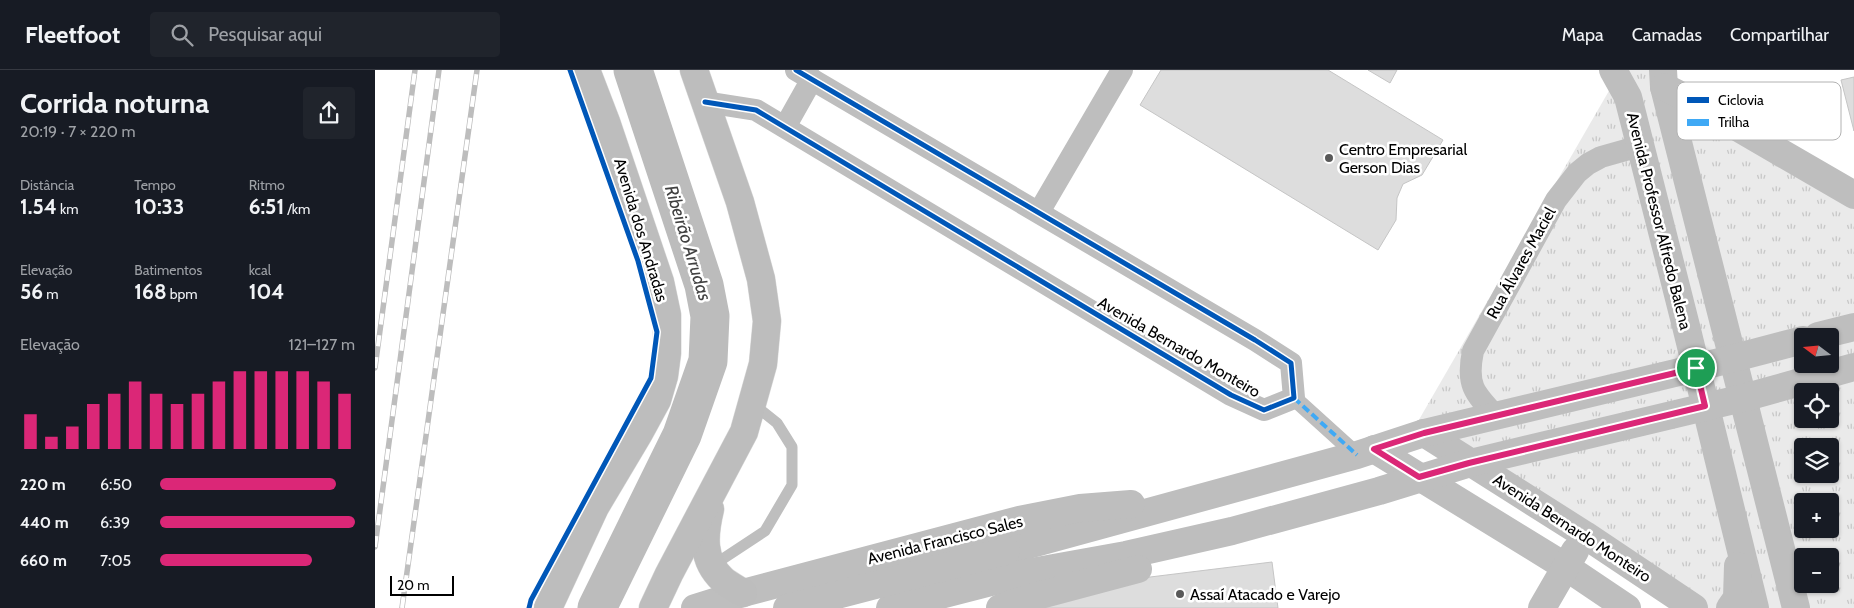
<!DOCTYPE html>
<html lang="pt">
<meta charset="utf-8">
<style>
:root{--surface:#171b24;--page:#20242c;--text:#f1f3f6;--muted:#9ea1a6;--line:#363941;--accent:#db2777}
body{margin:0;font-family:Cabin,sans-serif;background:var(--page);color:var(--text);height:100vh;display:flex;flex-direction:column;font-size:19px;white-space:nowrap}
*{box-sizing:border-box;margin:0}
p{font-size:16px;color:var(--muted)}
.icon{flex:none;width:28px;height:28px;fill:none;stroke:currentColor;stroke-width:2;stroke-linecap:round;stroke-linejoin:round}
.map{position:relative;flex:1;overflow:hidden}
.panel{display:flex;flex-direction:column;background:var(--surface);width:375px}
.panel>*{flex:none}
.needle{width:32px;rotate:286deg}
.controls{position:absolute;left:1419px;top:258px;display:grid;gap:10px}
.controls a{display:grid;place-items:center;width:45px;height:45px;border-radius:5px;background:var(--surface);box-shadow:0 1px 4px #0004;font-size:25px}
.scale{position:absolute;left:15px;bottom:12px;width:64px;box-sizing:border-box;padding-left:5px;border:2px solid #000;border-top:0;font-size:14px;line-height:18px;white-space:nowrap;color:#000;-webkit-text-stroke:4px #fff;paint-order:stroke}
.pin{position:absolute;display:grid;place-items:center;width:42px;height:42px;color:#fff;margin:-21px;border:2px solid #fff;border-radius:50%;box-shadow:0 1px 5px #0007}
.round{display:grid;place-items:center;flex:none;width:52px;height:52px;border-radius:5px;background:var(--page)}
.summary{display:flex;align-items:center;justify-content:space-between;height:85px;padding:0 20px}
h1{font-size:28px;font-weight:800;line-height:38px}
.metrics{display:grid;grid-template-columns:repeat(3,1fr);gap:8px;height:85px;padding:5px 20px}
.metrics div{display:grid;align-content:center}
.metrics b{font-size:21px;font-weight:800}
.metrics small{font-size:14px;font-weight:400}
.metrics p{font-size:14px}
.chart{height:140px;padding:10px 20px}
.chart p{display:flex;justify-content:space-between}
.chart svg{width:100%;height:90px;margin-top:5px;stroke:var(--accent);stroke-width:6}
ul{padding:0 20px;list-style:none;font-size:16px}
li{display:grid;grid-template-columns:80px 60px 1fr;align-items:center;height:38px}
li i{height:12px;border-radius:6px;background:var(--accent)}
header{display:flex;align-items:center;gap:30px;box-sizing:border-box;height:70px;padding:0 25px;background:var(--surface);border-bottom:1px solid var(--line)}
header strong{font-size:24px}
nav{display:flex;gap:28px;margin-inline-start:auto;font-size:18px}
.search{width:350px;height:45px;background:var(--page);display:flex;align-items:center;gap:12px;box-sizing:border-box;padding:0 18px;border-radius:5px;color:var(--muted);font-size:19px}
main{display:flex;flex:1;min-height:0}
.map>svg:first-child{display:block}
</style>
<header>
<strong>Fleetfoot</strong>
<div class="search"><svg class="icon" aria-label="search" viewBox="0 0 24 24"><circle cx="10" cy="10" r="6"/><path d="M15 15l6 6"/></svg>Pesquisar aqui</div>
<nav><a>Mapa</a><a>Camadas</a><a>Compartilhar</a></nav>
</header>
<main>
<section class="panel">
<div class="summary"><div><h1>Corrida noturna</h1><p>20:19 · 7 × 220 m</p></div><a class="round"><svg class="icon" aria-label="share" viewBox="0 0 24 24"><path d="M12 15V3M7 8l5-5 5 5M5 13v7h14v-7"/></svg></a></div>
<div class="metrics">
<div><p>Distância</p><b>1.54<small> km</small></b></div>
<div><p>Tempo</p><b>10:33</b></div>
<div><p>Ritmo</p><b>6:51<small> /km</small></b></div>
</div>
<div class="metrics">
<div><p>Elevação</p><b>56<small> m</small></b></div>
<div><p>Batimentos</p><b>168<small> bpm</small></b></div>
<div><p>kcal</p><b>104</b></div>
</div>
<div class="chart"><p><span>Elevação</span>121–127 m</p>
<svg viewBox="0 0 160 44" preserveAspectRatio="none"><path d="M5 44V27M15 44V38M25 44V33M35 44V22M45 44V17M55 44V11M65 44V17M75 44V22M85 44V17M95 44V11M105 44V6M115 44V6M125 44V6M135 44V6M145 44V11M155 44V17"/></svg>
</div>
<ul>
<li><b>220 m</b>6:50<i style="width:90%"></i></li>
<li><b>440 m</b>6:39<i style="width:100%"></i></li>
<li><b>660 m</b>7:05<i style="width:78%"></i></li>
</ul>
</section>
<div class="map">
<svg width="1479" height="538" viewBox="0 0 1479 538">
<defs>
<pattern id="grass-tufts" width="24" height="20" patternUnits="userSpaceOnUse" patternTransform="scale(1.25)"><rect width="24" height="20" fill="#eaeaea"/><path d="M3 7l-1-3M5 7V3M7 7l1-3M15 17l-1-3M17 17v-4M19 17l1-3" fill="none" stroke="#c7c7c7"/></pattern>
</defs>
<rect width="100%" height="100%" fill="#fff"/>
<path fill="url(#grass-tufts)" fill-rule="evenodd" d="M1246,0H1277L1479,114V538H1301L1034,367ZM1428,266H1455V294H1428ZM1428,321H1455V349H1428ZM1428,376H1455V404H1428ZM1428,431H1455V459H1428ZM1428,486H1455V514H1428Z"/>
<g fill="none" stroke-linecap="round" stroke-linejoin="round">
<path stroke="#bcbcbc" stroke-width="39" d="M222,538L307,365L333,291L335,246L329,215L258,0"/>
</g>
<g fill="#ddd" stroke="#c5c5c5">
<path d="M786,0H953L1068,70L1047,105L1028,114L1022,128L1021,150L1003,180L765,35Z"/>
<path d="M993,0H1022L1015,13Z"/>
<path d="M1479,7V61L1466,10Z"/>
<path d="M897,492L903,538H660L759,509Z"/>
</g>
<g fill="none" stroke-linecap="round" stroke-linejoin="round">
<g stroke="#dbdbdb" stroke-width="29">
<g id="primary">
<path d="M335,439C329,464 326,490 348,510C354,515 362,519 368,523"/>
<path d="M173,538L220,437L264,363L282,330L289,306L292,283V245L285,212L231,52L211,0"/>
<path d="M278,538L294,504L369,362L388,294L392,251L386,209L365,132L319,0"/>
</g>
</g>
<path stroke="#bebebe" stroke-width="11" d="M337,496L390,461L417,415V377L402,353L377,333"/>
<path stroke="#bebebe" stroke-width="16" d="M919,328L982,385"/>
<g stroke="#bebebe" stroke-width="22">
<path d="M330,32L381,40L856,325L889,340L919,328L916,293L880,270L421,0"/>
<path d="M410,57L437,9"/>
<path d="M664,142L747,0"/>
<path d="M1121,346C1099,323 1091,315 1098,281L1181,130L1202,103L1213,94L1226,87L1265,76"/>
</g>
<g stroke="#bebebe" stroke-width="28">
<path d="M1238,0L1253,27L1311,256L1380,538"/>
<path d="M1288,0L1289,17L1421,538"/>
<path d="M1289,17L1319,32L1479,125"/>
<path d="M1443,266L1479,257"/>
<path d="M1049,363L1210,465L1319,538"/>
<path d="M999,379L1191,497L1252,538"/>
<path d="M631,481L982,385L1049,363L1321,298L1428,270"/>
<path d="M320,538L368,523L644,450L705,438L756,434"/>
<path d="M515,538L651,503L751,485L857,461L1004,421L1095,393L1368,328L1479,297"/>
<path d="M625,538L654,528L763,499"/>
<path d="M1167,538L1200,481"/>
<path d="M1355,538L1362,528L1363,496"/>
</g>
<use href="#primary" stroke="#bdbdbd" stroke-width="28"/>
<g stroke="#bdbdbd" stroke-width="5.5">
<g id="rail">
<path d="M0,298L40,0"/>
<path d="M0,477L64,0"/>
<path d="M27,538L102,0"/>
</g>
</g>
<use href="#rail" stroke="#fff" stroke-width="4" stroke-dasharray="11" stroke-linecap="butt"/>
<path stroke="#bebebe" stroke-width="28" d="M412,538L631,481"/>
<path stroke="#3fa9f5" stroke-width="4" stroke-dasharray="8 4" stroke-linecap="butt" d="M919,328L982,385"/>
<g stroke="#fff" stroke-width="8">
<g id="cycleway">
<path d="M330,32L381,40L856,325L889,340L919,328L916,293L880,270L421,0"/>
<path d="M154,538L156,530L276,308L282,262L263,191L195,0"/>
</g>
</g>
<use href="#cycleway" stroke="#0057b8" stroke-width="5"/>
</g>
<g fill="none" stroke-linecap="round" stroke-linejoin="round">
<g stroke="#fff" stroke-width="10">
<path id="route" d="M1321,298L1330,336L1094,393L1044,407L999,379L1049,363Z"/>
</g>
<use href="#route" stroke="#db2777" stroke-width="6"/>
</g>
<g fill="#595959" stroke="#fff" stroke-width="2">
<circle cx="954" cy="88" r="5"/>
<circle cx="805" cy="524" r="5"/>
</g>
<g text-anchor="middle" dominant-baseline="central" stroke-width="5" stroke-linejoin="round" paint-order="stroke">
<g font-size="16" fill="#000" stroke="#fff" text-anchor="start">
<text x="964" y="79">Centro Empresarial<tspan x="964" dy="18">Gerson Dias</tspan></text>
<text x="815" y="524">Assaí Atacado e Varejo</text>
</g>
<g font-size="16" fill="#000" stroke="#fff">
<text transform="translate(1284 151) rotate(76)">Avenida Professor Alfredo Balena</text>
<text transform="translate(266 160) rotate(73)">Avenida dos Andradas</text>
<text transform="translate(1146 193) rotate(-61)">Rua Álvares Maciel</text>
<text transform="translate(804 277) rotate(30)">Avenida Bernardo Monteiro</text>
<text transform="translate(1197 458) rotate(33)">Avenida Bernardo Monteiro</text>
<text transform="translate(570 470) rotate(-14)">Avenida Francisco Sales</text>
</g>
<g font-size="18" font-style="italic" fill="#414141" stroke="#fff">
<text transform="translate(313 173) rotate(73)">Ribeirão Arrudas</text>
</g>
</g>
<rect x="1302" y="12" width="164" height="58" rx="8" fill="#fff" stroke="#b2b2b2" stroke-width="1"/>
<rect x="1312" y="27" width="22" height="6" fill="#0057b8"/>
<rect x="1312" y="49" width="22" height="7" fill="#3fa9f5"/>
<g font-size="14" fill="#000">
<text x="1343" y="35">Ciclovia</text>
<text x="1343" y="57">Trilha</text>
</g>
</svg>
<div class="controls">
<a><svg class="needle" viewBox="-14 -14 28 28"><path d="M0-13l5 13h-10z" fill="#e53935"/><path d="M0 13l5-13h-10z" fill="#9ea1a6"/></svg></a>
<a><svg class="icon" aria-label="locate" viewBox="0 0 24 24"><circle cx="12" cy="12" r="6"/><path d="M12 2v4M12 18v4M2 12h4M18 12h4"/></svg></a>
<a><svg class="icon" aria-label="layers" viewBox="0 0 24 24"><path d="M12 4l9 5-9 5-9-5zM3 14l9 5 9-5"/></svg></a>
<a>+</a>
<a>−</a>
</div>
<div class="scale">20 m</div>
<div class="pin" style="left:1321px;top:298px;background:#1e9e55"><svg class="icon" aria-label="arrive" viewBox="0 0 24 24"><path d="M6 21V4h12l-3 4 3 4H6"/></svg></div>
</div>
</main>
